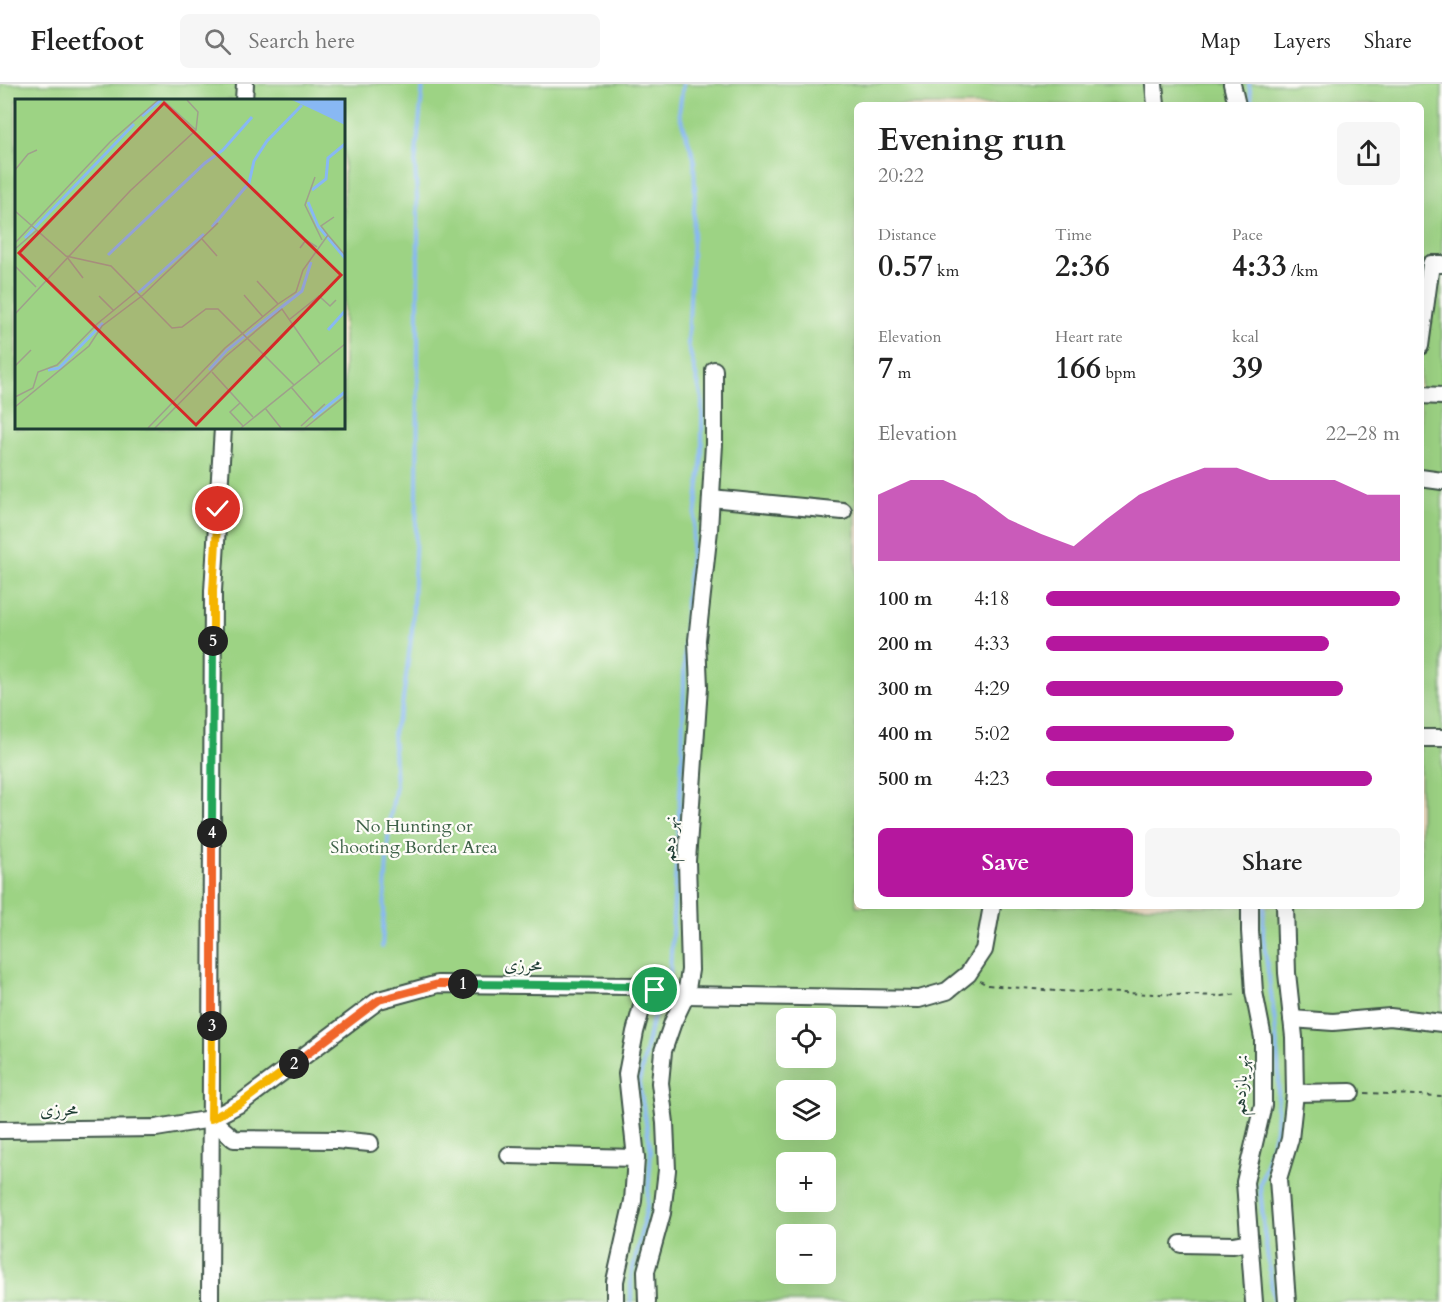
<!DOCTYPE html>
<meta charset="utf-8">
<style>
:root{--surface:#fff;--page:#f6f6f6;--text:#222;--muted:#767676;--line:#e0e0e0;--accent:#b5179e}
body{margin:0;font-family:Cardo,Amiri,serif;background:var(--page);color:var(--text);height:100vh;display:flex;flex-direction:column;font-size:22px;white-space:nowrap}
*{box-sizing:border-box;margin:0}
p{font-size:20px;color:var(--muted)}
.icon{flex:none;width:33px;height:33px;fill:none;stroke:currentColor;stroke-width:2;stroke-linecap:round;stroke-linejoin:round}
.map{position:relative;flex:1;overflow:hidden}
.panel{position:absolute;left:854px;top:18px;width:570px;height:807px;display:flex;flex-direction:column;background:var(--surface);border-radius:9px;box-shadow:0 6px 24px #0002}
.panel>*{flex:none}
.buttons{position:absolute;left:776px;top:924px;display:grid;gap:12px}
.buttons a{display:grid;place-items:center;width:60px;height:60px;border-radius:9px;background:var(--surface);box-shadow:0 6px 24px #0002;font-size:30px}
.pin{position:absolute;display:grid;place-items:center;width:51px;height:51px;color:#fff;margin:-26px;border:3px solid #fff;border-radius:50%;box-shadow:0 2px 6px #0007}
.km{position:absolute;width:30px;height:30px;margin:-15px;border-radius:50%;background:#222;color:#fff;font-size:16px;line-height:30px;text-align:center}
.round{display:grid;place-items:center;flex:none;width:63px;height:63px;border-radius:9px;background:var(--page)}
.headline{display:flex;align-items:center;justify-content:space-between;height:102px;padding:0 24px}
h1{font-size:33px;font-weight:600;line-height:45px}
.figures{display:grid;grid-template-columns:repeat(3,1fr);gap:9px;height:102px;padding:6px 24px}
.figures div{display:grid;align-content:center}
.figures b{font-size:30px;font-weight:600}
.figures small{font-size:16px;font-weight:400}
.figures p{font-size:16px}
.chart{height:168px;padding:12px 24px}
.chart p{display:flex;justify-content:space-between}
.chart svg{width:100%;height:108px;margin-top:6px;fill:var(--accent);opacity:.7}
.button{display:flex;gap:12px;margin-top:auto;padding:12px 24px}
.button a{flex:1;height:69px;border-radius:9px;background:var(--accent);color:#fff;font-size:24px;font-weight:600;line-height:69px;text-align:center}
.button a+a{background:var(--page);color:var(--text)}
ul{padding:0 24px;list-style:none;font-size:20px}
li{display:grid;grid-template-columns:96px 72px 1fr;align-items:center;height:45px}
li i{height:15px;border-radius:8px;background:var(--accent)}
header{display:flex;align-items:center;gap:36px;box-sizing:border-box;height:84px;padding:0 30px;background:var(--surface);border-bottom:2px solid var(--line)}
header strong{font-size:28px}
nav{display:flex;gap:33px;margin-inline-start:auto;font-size:21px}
.search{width:420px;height:54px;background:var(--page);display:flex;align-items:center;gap:15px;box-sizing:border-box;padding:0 21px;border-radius:9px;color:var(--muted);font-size:22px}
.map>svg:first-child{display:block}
</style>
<header>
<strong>Fleetfoot</strong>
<div class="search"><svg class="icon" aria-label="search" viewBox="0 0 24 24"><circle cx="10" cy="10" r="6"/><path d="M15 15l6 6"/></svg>Search here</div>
<nav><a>Map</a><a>Layers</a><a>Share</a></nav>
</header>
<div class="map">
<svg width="1442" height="1218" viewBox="0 0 1442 1218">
<rect width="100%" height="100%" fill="#fdfcf7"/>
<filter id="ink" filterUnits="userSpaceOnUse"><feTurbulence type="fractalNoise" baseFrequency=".0167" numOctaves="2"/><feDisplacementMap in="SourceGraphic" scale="12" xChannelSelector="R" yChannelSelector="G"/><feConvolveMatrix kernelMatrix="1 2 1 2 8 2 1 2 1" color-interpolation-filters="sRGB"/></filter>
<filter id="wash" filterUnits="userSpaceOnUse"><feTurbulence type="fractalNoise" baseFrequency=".008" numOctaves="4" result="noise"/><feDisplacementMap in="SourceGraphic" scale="24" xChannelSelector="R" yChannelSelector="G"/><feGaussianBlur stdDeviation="1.35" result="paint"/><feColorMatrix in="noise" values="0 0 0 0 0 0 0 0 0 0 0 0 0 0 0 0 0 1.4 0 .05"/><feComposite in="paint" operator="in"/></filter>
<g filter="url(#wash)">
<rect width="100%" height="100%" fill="#f5e0c7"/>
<path fill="#9dd384" stroke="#5e885c" stroke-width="1.5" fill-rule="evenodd" d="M0,0H1442V1218H0ZM16,16H344V344H16ZM856,21H1420V822H856ZM786,934H825V974H786ZM786,1006H825V1046H786ZM786,1078H825V1118H786ZM786,1150H825V1190H786Z"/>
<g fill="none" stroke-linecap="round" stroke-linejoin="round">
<g stroke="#88b8f3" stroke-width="4">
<path d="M1249,0L1252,21"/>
<path d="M1264,822L1263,852L1275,938L1279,993L1276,1046L1260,1101L1264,1147L1274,1218"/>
<path d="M382,863L389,739L396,702L393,648L402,623L412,547L417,417L418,285V131L415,81L423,0"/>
<path d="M665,902L670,888L682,676L686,514L702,373V315L688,260L695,106L694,74L679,29L683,0"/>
<path d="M631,1218V1193L647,1123L651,1067L639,999L651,941L661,911"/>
</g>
</g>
</g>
<g filter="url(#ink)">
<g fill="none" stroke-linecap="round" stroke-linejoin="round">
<g stroke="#3f554a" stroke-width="20">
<g id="minor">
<path d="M1154,0L1156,21"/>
<path d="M1232,0L1237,21"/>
<path d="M244,16L245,0"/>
<path d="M1420,262L1431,180H1442"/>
<path d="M1420,311L1442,312"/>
<path d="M1420,394L1442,397"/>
<path d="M711,414L843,427"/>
<path d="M1420,654H1442"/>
<path d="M1250,822V847L1254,908L1263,954V1021L1245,1098L1254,1218"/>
<path d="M1285,822L1287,889L1294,953L1295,1009L1290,1055L1278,1095L1287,1218"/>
<path d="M1292,935L1333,938L1390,933L1442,939"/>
<path d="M1295,1009L1351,1008"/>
<path d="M211,1035L234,1055L337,1056L370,1059"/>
<path d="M0,1046L156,1044L211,1035L241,1019L379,916L438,900L636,902L686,911L919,915L947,907L968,890L984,866L992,822"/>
<path d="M509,1071L636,1074"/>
<path d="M1181,1160L1233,1161L1249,1158"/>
<path d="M210,1218L213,507L223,344"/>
<path d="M615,1218V1197L633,1117L636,1074L627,990L635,948L647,904"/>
<path d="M647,1218L646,1187L662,1129L667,1086L665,1039L660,999L663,967L673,938L686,911L690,886L687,777L699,603L697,556L709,446L714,360V286"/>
</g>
</g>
<g stroke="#3f554a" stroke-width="2" stroke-dasharray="4.5 4.5" stroke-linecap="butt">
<path d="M980,897L987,901L1056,907L1222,912L1239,910"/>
<path d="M1365,1009L1442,1012"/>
</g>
<use href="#minor" stroke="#fff" stroke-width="16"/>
</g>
</g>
<g fill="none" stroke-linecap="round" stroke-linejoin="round" filter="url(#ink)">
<g stroke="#fff" stroke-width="12">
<path id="split-1" d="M463,900L636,902L655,906"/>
</g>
<g stroke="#fff" stroke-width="12">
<path id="split-2" d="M294,980L379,916L438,900H463"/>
</g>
<g stroke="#fff" stroke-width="12">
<path id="split-3" d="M212,942L211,1035L241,1019L294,980"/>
</g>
<g stroke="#fff" stroke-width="12">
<path id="split-4" d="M212,942V749"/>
</g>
<g stroke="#fff" stroke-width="12">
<path id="split-5" d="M212,749L213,557"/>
</g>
<g stroke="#fff" stroke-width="12">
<path id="split-6" d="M213,557V507L218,425"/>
</g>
<use href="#split-1" stroke="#22a559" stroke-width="8"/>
<use href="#split-2" stroke="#f0652b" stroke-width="8"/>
<use href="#split-3" stroke="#f5b400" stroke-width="8"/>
<use href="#split-4" stroke="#f0652b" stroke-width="8"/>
<use href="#split-5" stroke="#22a559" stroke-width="8"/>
<use href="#split-6" stroke="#f5b400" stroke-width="8"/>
</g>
<g text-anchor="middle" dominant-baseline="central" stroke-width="4.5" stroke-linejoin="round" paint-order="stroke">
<g font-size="18" fill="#3e6248" stroke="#fdfcf7">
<text x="414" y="742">No Hunting or<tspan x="414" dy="21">Shooting Border Area</tspan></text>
</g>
<g font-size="18" fill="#1f3d34" stroke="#fdfcf7">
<text transform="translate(670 755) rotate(-87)">نهر دهم</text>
<text transform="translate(523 881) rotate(1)">محرزی</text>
<text transform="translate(1241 1001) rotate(-87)">نهر یازدهم</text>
<text transform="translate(59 1026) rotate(-1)">محرزی</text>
</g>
</g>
<g transform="translate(15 15)">
<rect width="330" height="330" fill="#f5e0c7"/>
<path d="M0,1H330V329H0Z" fill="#9dd384"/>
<path d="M277,1H330V26L303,13Z" fill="#88b8f3"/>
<path fill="none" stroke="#88b8f3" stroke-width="3" d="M127,17L146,1M297,91L311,80L313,59L330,45M293,103L303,127L330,159M197,128L234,84L239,62L252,42L287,6M10,139L119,25M93,156L190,64L208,51L237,18M123,194L189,135M313,231L330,212M33,271L44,269L88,224M194,271L212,251L287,192L296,163M298,319L330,293"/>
<path fill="none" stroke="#9f9f8c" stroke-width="1.5" d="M172,1L183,13L181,31M0,71L13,55L22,51M300,78L290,106L307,141M0,112L51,157L96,167L157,229L167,228L191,210H203L279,286M313,136L306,127L319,118M187,140L202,157M0,144L95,43L143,1M285,149L291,141L302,148M0,150L22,131M52,158L68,179M0,167L21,188M229,196L248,218M84,197L99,212M263,205L281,193L288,171L313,136L330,156M0,215L115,92L181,31L148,1M275,220L304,197L315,207L321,201M0,267L16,251M197,273L238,318M276,288L299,315M0,298L18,289L23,273L42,266L82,225L121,193M225,304L215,313L228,327M0,308L74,247L87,227L128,196L203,124M250,309L266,329M286,327L310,305M133,329L210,249L263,205L242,182M140,329L210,258L267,210L305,265M226,329L330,245M290,329L330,297"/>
<path fill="#d62828" fill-opacity="0.15" stroke="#d62828" stroke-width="3" d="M149,4L326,176L181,326L4,154Z"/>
<rect width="330" height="330" fill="none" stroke="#1f3d34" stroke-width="3"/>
</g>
</svg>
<div class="buttons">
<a><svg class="icon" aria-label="locate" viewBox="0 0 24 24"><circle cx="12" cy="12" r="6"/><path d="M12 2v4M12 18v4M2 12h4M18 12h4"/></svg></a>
<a><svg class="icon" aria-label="layers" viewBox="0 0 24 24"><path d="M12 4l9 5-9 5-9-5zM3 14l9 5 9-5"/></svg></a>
<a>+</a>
<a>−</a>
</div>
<div class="pin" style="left:655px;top:906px;background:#1e9e55"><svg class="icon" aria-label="arrive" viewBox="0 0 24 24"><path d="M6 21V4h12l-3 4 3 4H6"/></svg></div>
<div class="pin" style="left:218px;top:425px;background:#d93025"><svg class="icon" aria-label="check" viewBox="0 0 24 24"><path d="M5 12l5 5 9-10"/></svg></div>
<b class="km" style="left:463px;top:900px">1</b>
<b class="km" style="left:294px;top:980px">2</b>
<b class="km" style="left:212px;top:942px">3</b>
<b class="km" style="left:212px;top:749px">4</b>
<b class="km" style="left:213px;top:557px">5</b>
<section class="panel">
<div class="headline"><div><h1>Evening run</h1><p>20:22</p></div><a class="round"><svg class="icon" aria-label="share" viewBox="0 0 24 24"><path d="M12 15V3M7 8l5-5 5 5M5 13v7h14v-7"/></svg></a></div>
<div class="figures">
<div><p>Distance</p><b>0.57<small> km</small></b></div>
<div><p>Time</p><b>2:36</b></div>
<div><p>Pace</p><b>4:33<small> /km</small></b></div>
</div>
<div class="figures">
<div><p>Elevation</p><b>7<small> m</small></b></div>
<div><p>Heart rate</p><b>166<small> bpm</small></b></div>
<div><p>kcal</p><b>39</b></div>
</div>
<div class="chart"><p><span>Elevation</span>22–28 m</p>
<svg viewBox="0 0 160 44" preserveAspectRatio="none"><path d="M0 44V17L10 11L20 11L30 17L40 27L50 33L60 38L70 27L80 17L90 11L100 6L110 6L120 11L130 11L140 11L150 17L160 17V44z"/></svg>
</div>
<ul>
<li><b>100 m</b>4:18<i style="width:100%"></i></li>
<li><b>200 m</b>4:33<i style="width:80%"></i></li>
<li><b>300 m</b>4:29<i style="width:84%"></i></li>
<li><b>400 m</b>5:02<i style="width:53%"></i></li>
<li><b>500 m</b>4:23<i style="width:92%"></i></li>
</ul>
<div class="button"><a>Save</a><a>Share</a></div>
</section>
</div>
